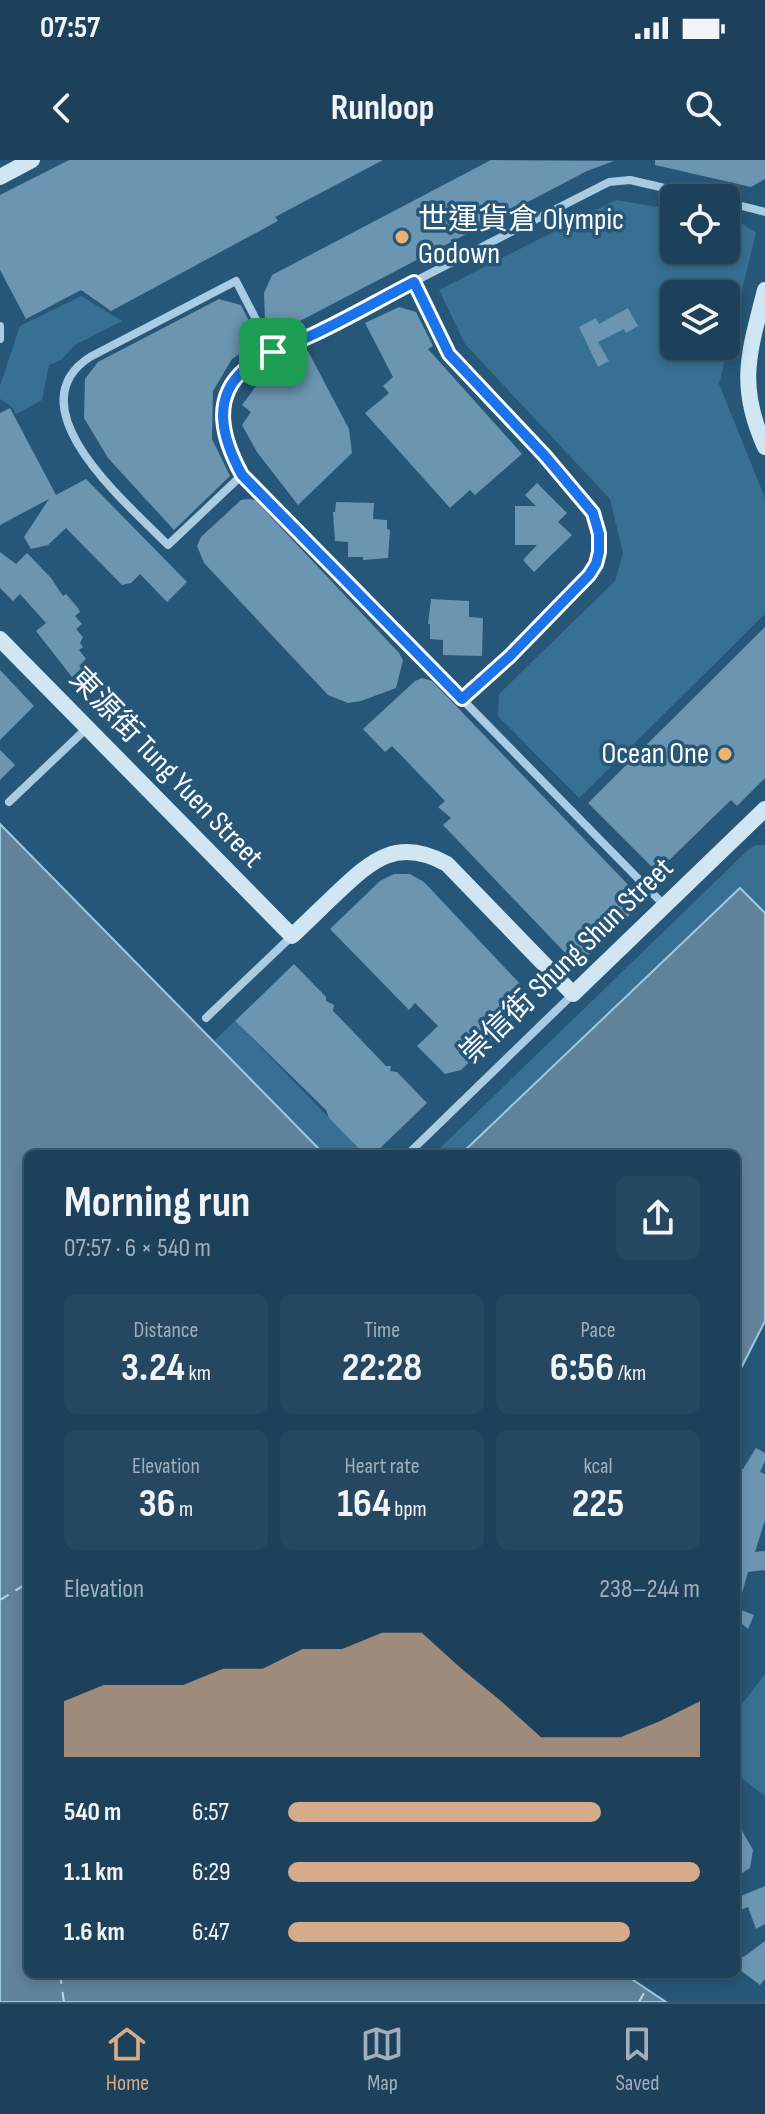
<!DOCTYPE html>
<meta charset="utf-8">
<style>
:root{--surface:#1d415a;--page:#254860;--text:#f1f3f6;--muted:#a0afbb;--line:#3b5a70;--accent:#d6ab8b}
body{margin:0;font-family:"Sofia Sans Condensed","Noto Sans TC",sans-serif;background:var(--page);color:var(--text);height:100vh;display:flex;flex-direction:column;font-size:30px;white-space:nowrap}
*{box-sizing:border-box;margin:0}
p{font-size:26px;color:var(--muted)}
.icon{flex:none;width:44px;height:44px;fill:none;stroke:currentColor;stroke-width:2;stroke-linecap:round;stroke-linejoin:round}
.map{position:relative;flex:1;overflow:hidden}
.panel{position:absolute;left:24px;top:990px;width:716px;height:828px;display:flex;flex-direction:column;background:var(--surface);border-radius:12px;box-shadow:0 4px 12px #0003,0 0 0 2px var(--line)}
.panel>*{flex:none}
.buttons{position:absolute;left:660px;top:24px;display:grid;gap:16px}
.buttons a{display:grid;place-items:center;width:80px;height:80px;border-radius:12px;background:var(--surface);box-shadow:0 4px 12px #0003,0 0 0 2px var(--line);font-size:40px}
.pin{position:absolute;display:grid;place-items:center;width:68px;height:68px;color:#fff;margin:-34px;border-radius:16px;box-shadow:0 4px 12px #0006}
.round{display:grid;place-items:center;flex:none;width:84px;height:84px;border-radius:12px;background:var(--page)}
.head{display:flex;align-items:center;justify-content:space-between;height:136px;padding:0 40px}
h1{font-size:44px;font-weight:700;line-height:60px}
.metrics{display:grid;grid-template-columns:repeat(3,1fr);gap:12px;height:136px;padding:8px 40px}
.metrics div{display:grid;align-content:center;border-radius:12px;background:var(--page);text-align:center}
.metrics b{font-size:40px;font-weight:700}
.metrics small{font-size:22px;font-weight:400}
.metrics p{font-size:22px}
.chart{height:224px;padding:16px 40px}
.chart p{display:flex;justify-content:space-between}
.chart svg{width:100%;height:144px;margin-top:8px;fill:var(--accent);opacity:.7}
ul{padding:0 40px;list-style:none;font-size:26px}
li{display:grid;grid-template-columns:128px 96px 1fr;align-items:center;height:60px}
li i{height:20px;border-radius:10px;background:var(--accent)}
.status{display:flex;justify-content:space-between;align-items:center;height:56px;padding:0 40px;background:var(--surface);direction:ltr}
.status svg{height:22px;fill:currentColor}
header{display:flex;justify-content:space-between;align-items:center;height:104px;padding:0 40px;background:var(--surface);font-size:36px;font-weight:700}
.dock{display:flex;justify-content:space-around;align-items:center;height:112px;border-top:2px solid var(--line);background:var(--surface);font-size:22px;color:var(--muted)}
.dock a{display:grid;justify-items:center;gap:4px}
.dock .on{color:var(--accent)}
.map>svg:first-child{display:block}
</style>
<div class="status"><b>07:57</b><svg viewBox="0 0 49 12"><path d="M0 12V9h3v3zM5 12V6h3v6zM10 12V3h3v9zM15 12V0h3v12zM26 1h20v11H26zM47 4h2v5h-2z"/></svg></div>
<header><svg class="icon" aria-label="back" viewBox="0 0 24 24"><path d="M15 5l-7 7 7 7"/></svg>Runloop<svg class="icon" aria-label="search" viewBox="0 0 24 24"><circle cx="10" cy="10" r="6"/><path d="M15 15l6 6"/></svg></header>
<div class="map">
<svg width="765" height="1842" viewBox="0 0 765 1842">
<rect width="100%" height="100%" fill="#275778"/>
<g fill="#377093" fill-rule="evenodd">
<path d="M616,40L674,50V90H726V59L738,61L756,73L719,224L765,338V454L579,638L498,556L499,534L615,421L623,393L610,339L465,184L439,130ZM674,134H726V186H674Z"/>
<path d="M81,136L122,161L75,185L61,200L49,205L42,240L16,254L11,246L0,239V226L20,166Z"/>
<path d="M757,685H765V753L740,728L461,994H434L750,688Z"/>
<path d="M235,861L364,994H324L214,881Z"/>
<path d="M765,1514V1636L736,1614V1552Z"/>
</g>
<g fill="#60839b" stroke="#9dc9e3" stroke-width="2">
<path d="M0,664L324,994H28V1814H624L666,1842H0Z"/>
<path d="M740,728L765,753V1161L736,1218V994H461Z"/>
</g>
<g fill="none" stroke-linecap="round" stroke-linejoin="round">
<g stroke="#b4d6eb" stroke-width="2" stroke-dasharray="10 8" stroke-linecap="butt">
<path d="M0,1440L28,1423"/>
<path d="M60,1814L64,1842"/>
<path d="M639,1842L646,1829"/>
</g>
</g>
<g fill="#6b95b0">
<path d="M69,0H383L275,57L278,61L111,151L81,130L26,159L0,110V35Z"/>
<path d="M491,0L614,1L587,11L298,162L271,173L265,161L264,133L272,115Z"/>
<path d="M655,0H765V19L751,27L655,5Z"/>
<path d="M219,139L241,145L259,181L232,199L213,231L212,279L230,316L174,370L108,298L84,258L85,219L98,202Z"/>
<path d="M399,147L416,152L433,186L428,189L522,294L475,335L470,330L450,348L365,253L389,233L383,226L393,217L365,163Z"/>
<path d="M628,148L638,166L626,173L624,169L598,182L609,201L598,207L579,167L596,158L599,164Z"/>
<path d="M308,191L349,269L352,293L298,345L257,292L242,265L251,252L242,245L259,222L276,208Z"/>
<path d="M10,248L56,335L86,319L187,422L167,442L140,414L131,423L122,425L66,368L48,385L31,389L24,377L49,339L0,365V253Z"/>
<path d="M537,323L567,353L558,362L572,375L534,412L523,400L537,385H515V346H536L525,335Z"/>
<path d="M248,339L255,340L399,493L403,500L396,528L361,541L348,543L328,535L204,403L197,386L201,377L241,340Z"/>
<path d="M336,342L374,343L373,359L387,360V369L390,370L388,398L363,400V397H348V382L335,381L333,352H335Z"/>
<path d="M0,392L16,404L27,393L51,418L63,436L66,434L78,448L80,452L75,456L82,464L76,469L83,477L80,483L83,487L79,490L86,499L79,506L82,509L72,517L36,471L46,463L20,434L13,441L0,428Z"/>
<path d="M431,439L469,441V457L483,458L482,496L443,495V480L430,479V464H428Z"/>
<path d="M765,467V618L737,646L731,640L657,712L588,643Z"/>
<path d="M0,510L34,546L0,580Z"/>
<path d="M422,518L432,521L638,735L635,750L583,800L570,798L443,665L451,658L438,647L445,641L392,586L385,592L363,569L415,521Z"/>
<path d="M0,590L15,605L0,620Z"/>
<path d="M394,714H410L424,722L524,828L525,841L520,853L461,910L445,914L417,886L438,866L415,843L409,850L330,769L380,721Z"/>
<path d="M294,804L326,837V841L334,845L333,851L339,857L386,906H391L390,911L397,912L427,943L374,994H364L329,958L326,950L235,861Z"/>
<path d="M756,1288L765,1293V1301L760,1312L765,1314V1360L755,1392L765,1391V1410L748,1412L739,1444L736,1443L737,1328L740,1309H743Z"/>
<path d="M736,1448L754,1455L748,1469L739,1461Z"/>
<path d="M736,1660L753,1690L750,1708L736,1717Z"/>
<path d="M765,1726V1764L756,1769L748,1747L736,1752V1738Z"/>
<path d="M765,1781V1819L760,1825L736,1807V1800L745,1796Z"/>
</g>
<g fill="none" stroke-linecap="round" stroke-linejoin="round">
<g stroke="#a9cce3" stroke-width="8">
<path d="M726,42L765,52"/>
<path d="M414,122L449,194L545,296L593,353L599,374V392L589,415L510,496L462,539"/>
<path d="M0,166V179"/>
<path d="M242,315L168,385C131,347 11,248 90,197L236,121L273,192"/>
<path d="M9,642L87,568"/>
<path d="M664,745L242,315C219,273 212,247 245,208L609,22L630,20L708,38"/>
<path d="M206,858L292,776"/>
<path d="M408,994L573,834"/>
</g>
<g stroke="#d1e6f3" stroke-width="16">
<path d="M0,17L32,0"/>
<path d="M765,130C749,193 737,225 765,287"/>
<path d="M0,479L292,776C307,762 322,747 337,733C373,699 398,677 447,704L573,834L765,649"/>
</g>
</g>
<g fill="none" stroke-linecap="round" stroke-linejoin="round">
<g stroke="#fff" stroke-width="16">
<path id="route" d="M414,122L449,194L545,296L593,353L599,374V392L596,404L589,415L510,496L462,539L242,315C223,280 210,239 245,209C263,193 289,186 310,176C345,160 379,140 414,122Z"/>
</g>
<use href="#route" stroke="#1a73e8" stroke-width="10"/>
</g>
<g fill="#ebb36f" stroke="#275778" stroke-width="3">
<circle cx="402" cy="77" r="8"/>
<circle cx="725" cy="594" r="8"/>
</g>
<g text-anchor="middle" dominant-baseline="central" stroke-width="7" stroke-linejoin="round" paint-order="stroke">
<g font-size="30" fill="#fff" stroke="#275778" text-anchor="start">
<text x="418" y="60">世運貨倉 Olympic<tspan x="418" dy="34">Godown</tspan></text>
<text x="709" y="594" text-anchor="end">Ocean One</text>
</g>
<g font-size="30" fill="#fff" stroke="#275778">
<text transform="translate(166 608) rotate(46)">東源街 Tung Yuen Street</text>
<text transform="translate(567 801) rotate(-44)">崇信街 Shung Shun Street</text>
</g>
</g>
</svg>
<div class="buttons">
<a><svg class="icon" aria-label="locate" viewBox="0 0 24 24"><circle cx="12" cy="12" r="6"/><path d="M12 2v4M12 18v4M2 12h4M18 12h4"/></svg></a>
<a><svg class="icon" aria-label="layers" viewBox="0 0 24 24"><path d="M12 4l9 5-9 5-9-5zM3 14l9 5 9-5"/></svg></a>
</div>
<div class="pin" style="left:273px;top:192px;background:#1e9e55"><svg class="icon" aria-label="arrive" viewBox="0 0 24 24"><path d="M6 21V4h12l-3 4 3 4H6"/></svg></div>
<section class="panel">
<div class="head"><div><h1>Morning run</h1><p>07:57 · 6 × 540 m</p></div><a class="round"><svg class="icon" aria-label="share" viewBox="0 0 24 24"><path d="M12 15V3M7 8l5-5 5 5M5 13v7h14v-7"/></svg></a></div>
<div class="metrics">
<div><p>Distance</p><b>3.24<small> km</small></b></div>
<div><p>Time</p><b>22:28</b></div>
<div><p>Pace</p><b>6:56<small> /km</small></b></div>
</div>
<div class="metrics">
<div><p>Elevation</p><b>36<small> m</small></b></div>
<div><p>Heart rate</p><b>164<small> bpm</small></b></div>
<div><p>kcal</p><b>225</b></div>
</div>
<div class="chart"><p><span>Elevation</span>238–244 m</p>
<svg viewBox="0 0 160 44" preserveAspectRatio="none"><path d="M0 44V27L10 22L20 22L30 22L40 17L50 17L60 11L70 11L80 6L90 6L100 17L110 27L120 38L130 38L140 38L150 33L160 27V44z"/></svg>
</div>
<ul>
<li><b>540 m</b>6:57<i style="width:76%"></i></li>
<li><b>1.1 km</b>6:29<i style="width:100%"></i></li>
<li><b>1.6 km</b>6:47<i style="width:83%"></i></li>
</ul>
</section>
</div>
<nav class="dock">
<a class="on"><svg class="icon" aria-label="home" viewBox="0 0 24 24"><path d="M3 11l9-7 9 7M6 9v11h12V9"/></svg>Home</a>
<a><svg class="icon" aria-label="map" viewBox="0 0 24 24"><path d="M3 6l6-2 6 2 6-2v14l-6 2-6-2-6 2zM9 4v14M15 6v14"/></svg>Map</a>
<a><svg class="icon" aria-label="saved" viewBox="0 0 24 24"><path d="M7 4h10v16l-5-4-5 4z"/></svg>Saved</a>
</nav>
